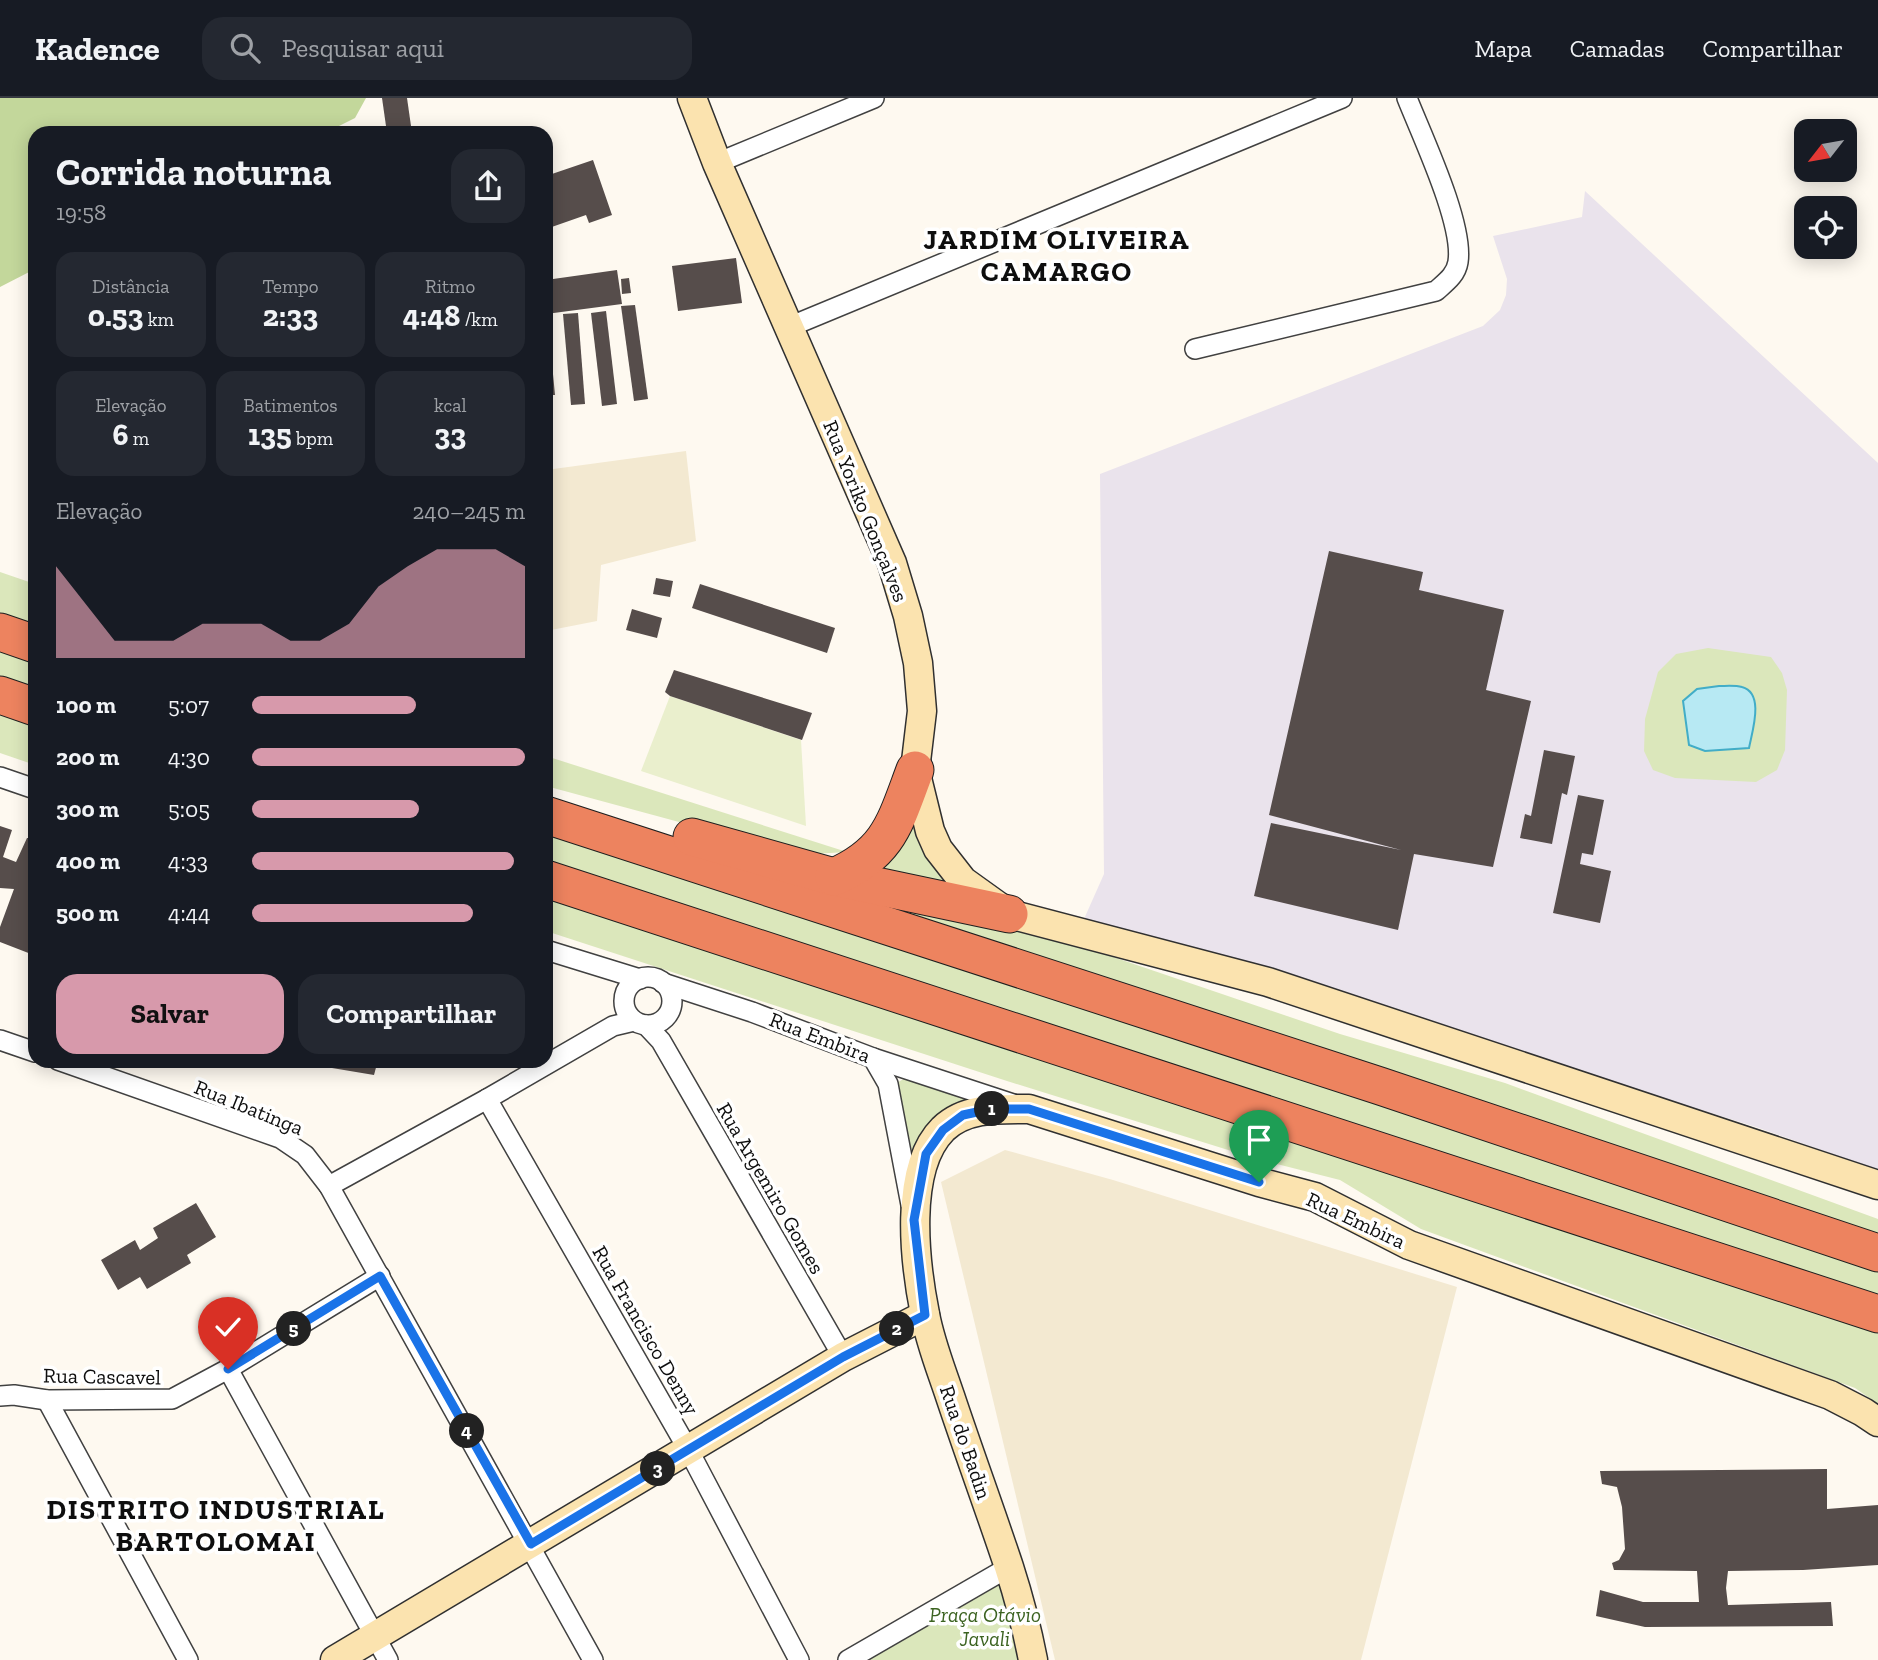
<!DOCTYPE html>
<html lang="pt">
<meta charset="utf-8">
<style>
:root{--surface:#171b24;--page:#242831;--text:#f1f3f6;--muted:#9ea1a6;--line:#363941;--accent:#d799ab}
body{margin:0;font-family:"Zilla Slab",serif;background:var(--page);color:var(--text);height:100vh;display:flex;flex-direction:column;font-size:26px;white-space:nowrap}
*{box-sizing:border-box;margin:0}
p{font-size:23px;color:var(--muted)}
.icon{flex:none;width:38px;height:38px;fill:none;stroke:currentColor;stroke-width:2;stroke-linecap:round;stroke-linejoin:round}
.map{position:relative;flex:1;overflow:hidden}
.side{position:absolute;left:28px;top:28px;width:525px;height:942px;display:flex;flex-direction:column;background:var(--surface);border-radius:21px;box-shadow:0 4px 18px #0003}
.side>*{flex:none}
.needle{width:46px;rotate:239deg}
.fabs{position:absolute;left:1794px;top:21px;display:grid;gap:14px}
.fabs a{display:grid;place-items:center;width:63px;height:63px;border-radius:14px;background:var(--surface);box-shadow:0 4px 18px #0003;font-size:35px}
.pin{position:absolute;display:grid;place-items:center;width:60px;height:60px;color:#fff;margin:-72px -30px;border-radius:50% 50% 50% 0;rotate:-45deg;box-shadow:0 0 7px #0007}
.pin .icon{rotate:45deg}
.km{position:absolute;width:35px;height:35px;margin:-18px;border-radius:50%;background:#222;color:#fff;font-size:19px;line-height:35px;text-align:center}
.round{display:grid;place-items:center;flex:none;width:74px;height:74px;border-radius:21px;background:var(--page)}
.overview{display:flex;align-items:center;justify-content:space-between;height:119px;padding:0 28px}
h1{font-size:38px;font-weight:700;line-height:52px}
.metrics{display:grid;grid-template-columns:repeat(3,1fr);gap:10px;height:119px;padding:7px 28px}
.metrics div{display:grid;align-content:center;border-radius:18px;background:var(--page);text-align:center}
.metrics b{font-size:30px;font-weight:700}
.metrics small{font-size:19px;font-weight:400}
.metrics p{font-size:19px}
.chart{height:196px;padding:14px 28px}
.chart p{display:flex;justify-content:space-between}
.chart svg{width:100%;height:126px;margin-top:7px;fill:var(--accent);opacity:.7}
.cta{display:flex;gap:14px;margin-top:auto;padding:14px 28px}
.cta a{flex:1;height:80px;border-radius:21px;background:var(--accent);color:#111;font-size:28px;font-weight:700;line-height:80px;text-align:center}
.cta a+a{background:var(--page);color:var(--text)}
ul{padding:0 28px;list-style:none;font-size:23px}
li{display:grid;grid-template-columns:112px 84px 1fr;align-items:center;height:52px}
li i{height:18px;border-radius:9px;background:var(--accent)}
header{display:flex;align-items:center;gap:42px;box-sizing:border-box;height:98px;padding:0 35px;background:var(--surface);border-bottom:2px solid var(--line)}
header strong{font-size:33px}
nav{display:flex;gap:38px;margin-inline-start:auto;font-size:24px}
.search{width:490px;height:63px;background:var(--page);display:flex;align-items:center;gap:18px;box-sizing:border-box;padding:0 24px;border-radius:21px;color:var(--muted);font-size:26px}
.map>svg:first-child{display:block}
</style>
<header>
<strong>Kadence</strong>
<div class="search"><svg class="icon" aria-label="search" viewBox="0 0 24 24"><circle cx="10" cy="10" r="6"/><path d="M15 15l6 6"/></svg>Pesquisar aqui</div>
<nav><a>Mapa</a><a>Camadas</a><a>Compartilhar</a></nav>
</header>
<div class="map">
<svg width="1878" height="1562" viewBox="0 0 1878 1562">
<rect width="100%" height="100%" fill="#fef9f0"/>
<path fill="#eae3ec" d="M1585,93L1878,365V1072L1756,1029L1084,821L1104,776L1100,376L1483,228L1500,212L1506,197L1507,181L1493,138L1582,119Z"/>
<g fill="#f3e9d1">
<path d="M686,353L696,443L601,467L597,523L546,533V372Z"/>
<path d="M1005,1052L1113,1082L1457,1189L1361,1562H1055L941,1084Z"/>
</g>
<g fill="#dbe7bb">
<path d="M0,474L35,486V535L0,523Z"/>
<path d="M0,547L35,559V599L0,587Z"/>
<path d="M1708,550L1771,559L1782,575L1787,592L1785,652L1777,672L1756,684L1675,680L1653,672L1644,653L1645,621L1658,574L1676,556Z"/>
<path d="M0,611L35,622V667L0,655Z"/>
<path d="M546,658L847,754L813,756L771,749L546,688Z"/>
<path d="M911,707L954,786L868,771Z"/>
<path d="M546,729L1878,1168V1203L546,770Z"/>
<path d="M792,779L1025,829L1340,936L1505,985L1878,1121V1140Z"/>
<path d="M546,791L1878,1227V1306L1855,1290L1421,1131L1340,1082L1257,1061L1007,983L546,833Z"/>
<path d="M909,978L1002,1002L969,1016L913,1096L891,988Z"/>
<path d="M1006,1476L1030,1562H858Z"/>
</g>
<path fill="#c3d79b" d="M0,0H366L355,20L325,35H35V171L0,189Z"/>
<path fill="#eaefcd" d="M670,598L801,642L806,728L641,673Z"/>
<path fill="#b7e9f3" stroke="#42adc7" stroke-width="2" d="M1719,588C1726,588 1735,587 1742,589C1765,595 1752,634 1749,650L1705,653L1689,647L1683,603L1697,591Z"/>
<g fill="#564d4b">
<path d="M382,0H407L412,35H387Z"/>
<path d="M593,62L612,117L589,125L586,117L546,131V78Z"/>
<path d="M736,160L742,205L678,213L672,168Z"/>
<path d="M617,172L622,206L546,216V182Z"/>
<path d="M629,180L631,195L622,196L621,181Z"/>
<path d="M635,207L648,301L634,303L621,208Z"/>
<path d="M606,213L617,306L602,308L591,215Z"/>
<path d="M578,215L585,306L571,307L563,216Z"/>
<path d="M546,224H548L555,297H546Z"/>
<path d="M1329,453L1423,474L1419,492L1504,512L1486,592L1531,603L1493,769L1414,756L1398,832L1254,798L1271,725L1401,752L1269,717Z"/>
<path d="M656,480L673,483L670,499L653,496Z"/>
<path d="M700,486L835,530L827,555L692,510Z"/>
<path d="M632,511L662,520L657,540L626,532Z"/>
<path d="M674,572L812,615L802,642L670,598L665,594Z"/>
<path d="M1544,652L1575,658L1567,697L1562,695L1552,746L1520,740L1525,716L1531,718Z"/>
<path d="M1578,697L1604,702L1593,757L1582,755L1580,766L1611,773L1600,825L1553,815Z"/>
<path d="M0,728L12,732L3,759L16,764L27,740H35V844L31,856L0,844V829L14,791L0,790Z"/>
<path d="M284,962H378L374,977Z"/>
<path d="M196,1105L216,1139L187,1157L191,1165L147,1191L140,1179L118,1192L101,1162L135,1142L140,1152L158,1140L153,1130Z"/>
<path d="M1827,1371V1411L1878,1407V1467L1803,1472L1728,1473L1726,1490L1728,1507L1831,1504L1833,1528L1645,1529L1596,1518L1600,1492L1643,1504H1699L1697,1473L1614,1472L1612,1465L1619,1462L1625,1451L1622,1409L1617,1389L1602,1386L1600,1373Z"/>
</g>
<g fill="none" stroke-linecap="round" stroke-linejoin="round">
<g stroke="#414141" stroke-width="22">
<g id="street">
<path d="M717,65L874,0"/>
<path d="M789,229L1342,0"/>
<path d="M1195,251L1436,193C1446,184 1456,177 1458,164C1464,126 1422,38 1407,0"/>
<path d="M0,679L35,691"/>
<path d="M546,852L640,881"/>
<circle cx="648" cy="903" r="24"/>
<path d="M663,885L752,914L873,960L1013,1006"/>
<path d="M646,927L661,943L843,1259"/>
<path d="M0,942L35,954"/>
<path d="M873,960L888,986L911,1107"/>
<path d="M58,962L280,1040L305,1057L329,1088L593,1562"/>
<path d="M487,1001L689,1353L799,1562"/>
<path d="M329,1088L487,1001L613,928L634,923"/>
<path d="M228,1271L388,1562"/>
<path d="M0,1298L14,1297L47,1302L172,1301L228,1271L380,1178"/>
<path d="M47,1302L188,1562"/>
<path d="M848,1562L1009,1469"/>
</g>
</g>
<g stroke="#303030" stroke-width="31">
<g id="secondary">
<path d="M692,0L717,65L892,465L908,518L918,565L922,613L915,672L930,733L938,751L963,783L1009,816L1268,884L1878,1087"/>
<path d="M335,1562L843,1259L925,1217"/>
<path d="M1033,1562C1027,1531 1019,1500 1009,1469C990,1412 969,1355 950,1298C941,1271 930,1244 925,1216C915,1166 903,1071 943,1031C966,1009 999,1011 1029,1011L1259,1084L1315,1099L1409,1147L1830,1297L1863,1314L1878,1324"/>
</g>
</g>
<g stroke="#1f1f1f" stroke-width="39">
<g id="highway">
<path d="M0,534L35,546"/>
<path d="M0,597L35,609"/>
<path d="M546,717L1380,988L1878,1155"/>
<path d="M692,739L834,779L1009,816"/>
<path d="M834,779C889,755 895,725 915,672"/>
<path d="M546,781L1878,1216"/>
</g>
</g>
<use href="#street" stroke="#fff" stroke-width="19"/>
<use href="#secondary" stroke="#fbe3af" stroke-width="28"/>
<use href="#highway" stroke="#ed835f" stroke-width="37"/>
</g>
<g fill="none" stroke-linecap="round" stroke-linejoin="round">
<g stroke="#fff" stroke-width="14">
<path id="route" d="M228,1271L380,1178L531,1446L843,1259L925,1217L914,1122L926,1056L943,1032L963,1017L991,1011H1029L1259,1084"/>
</g>
<use href="#route" stroke="#1a73e8" stroke-width="9"/>
</g>
<g text-anchor="middle" dominant-baseline="central" stroke-width="7" stroke-linejoin="round" paint-order="stroke">
<g font-size="21" fill="#0e0e0e" stroke="#fff">
<text transform="translate(866 413) rotate(68)">Rua Yoriko Gonçalves</text>
<text transform="translate(820 939) rotate(21)">Rua Embira</text>
<text transform="translate(249 1009) rotate(22)">Rua Ibatinga</text>
<text transform="translate(771 1090) rotate(60)">Rua Argemiro Gomes</text>
<text transform="translate(1356 1122) rotate(25)">Rua Embira</text>
<text transform="translate(646 1232) rotate(60)">Rua Francisco Denny</text>
<text transform="translate(102 1278) rotate(1)">Rua Cascavel</text>
<text transform="translate(966 1344) rotate(71)">Rua do Badin</text>
</g>
<g font-size="21" font-style="italic" fill="#3c6321" stroke="#fff">
<text x="985" y="1516">Praça Otávio<tspan x="985" dy="24">Javali</tspan></text>
</g>
<g font-size="28" font-weight="bold" letter-spacing="2" fill="#0e0e0e" stroke="#fff">
<text x="1057" y="141">JARDIM OLIVEIRA<tspan x="1057" dy="32">CAMARGO</tspan></text>
<text x="216" y="1411">DISTRITO INDUSTRIAL<tspan x="216" dy="32">BARTOLOMAI</tspan></text>
</g>
</g>
</svg>
<div class="fabs">
<a><svg class="needle" viewBox="-14 -14 28 28"><path d="M0-13l5 13h-10z" fill="#e53935"/><path d="M0 13l5-13h-10z" fill="#9ea1a6"/></svg></a>
<a><svg class="icon" aria-label="locate" viewBox="0 0 24 24"><circle cx="12" cy="12" r="6"/><path d="M12 2v4M12 18v4M2 12h4M18 12h4"/></svg></a>
</div>
<div class="pin" style="left:1259px;top:1084px;background:#1e9e55"><svg class="icon" aria-label="arrive" viewBox="0 0 24 24"><path d="M6 21V4h12l-3 4 3 4H6"/></svg></div>
<div class="pin" style="left:228px;top:1271px;background:#d93025"><svg class="icon" aria-label="check" viewBox="0 0 24 24"><path d="M5 12l5 5 9-10"/></svg></div>
<b class="km" style="left:992px;top:1011px">1</b>
<b class="km" style="left:897px;top:1231px">2</b>
<b class="km" style="left:658px;top:1371px">3</b>
<b class="km" style="left:467px;top:1333px">4</b>
<b class="km" style="left:294px;top:1231px">5</b>
<section class="side">
<div class="overview"><div><h1>Corrida noturna</h1><p>19:58</p></div><a class="round"><svg class="icon" aria-label="share" viewBox="0 0 24 24"><path d="M12 15V3M7 8l5-5 5 5M5 13v7h14v-7"/></svg></a></div>
<div class="metrics">
<div><p>Distância</p><b>0.53<small> km</small></b></div>
<div><p>Tempo</p><b>2:33</b></div>
<div><p>Ritmo</p><b>4:48<small> /km</small></b></div>
</div>
<div class="metrics">
<div><p>Elevação</p><b>6<small> m</small></b></div>
<div><p>Batimentos</p><b>135<small> bpm</small></b></div>
<div><p>kcal</p><b>33</b></div>
</div>
<div class="chart"><p><span>Elevação</span>240–245 m</p>
<svg viewBox="0 0 160 44" preserveAspectRatio="none"><path d="M0 44V12L10 25L20 38L30 38L40 38L50 32L60 32L70 32L80 38L90 38L100 32L110 19L120 12L130 6L140 6L150 6L160 12V44z"/></svg>
</div>
<ul>
<li><b>100 m</b>5:07<i style="width:60%"></i></li>
<li><b>200 m</b>4:30<i style="width:100%"></i></li>
<li><b>300 m</b>5:05<i style="width:61%"></i></li>
<li><b>400 m</b>4:33<i style="width:96%"></i></li>
<li><b>500 m</b>4:44<i style="width:81%"></i></li>
</ul>
<div class="cta"><a>Salvar</a><a>Compartilhar</a></div>
</section>
</div>
